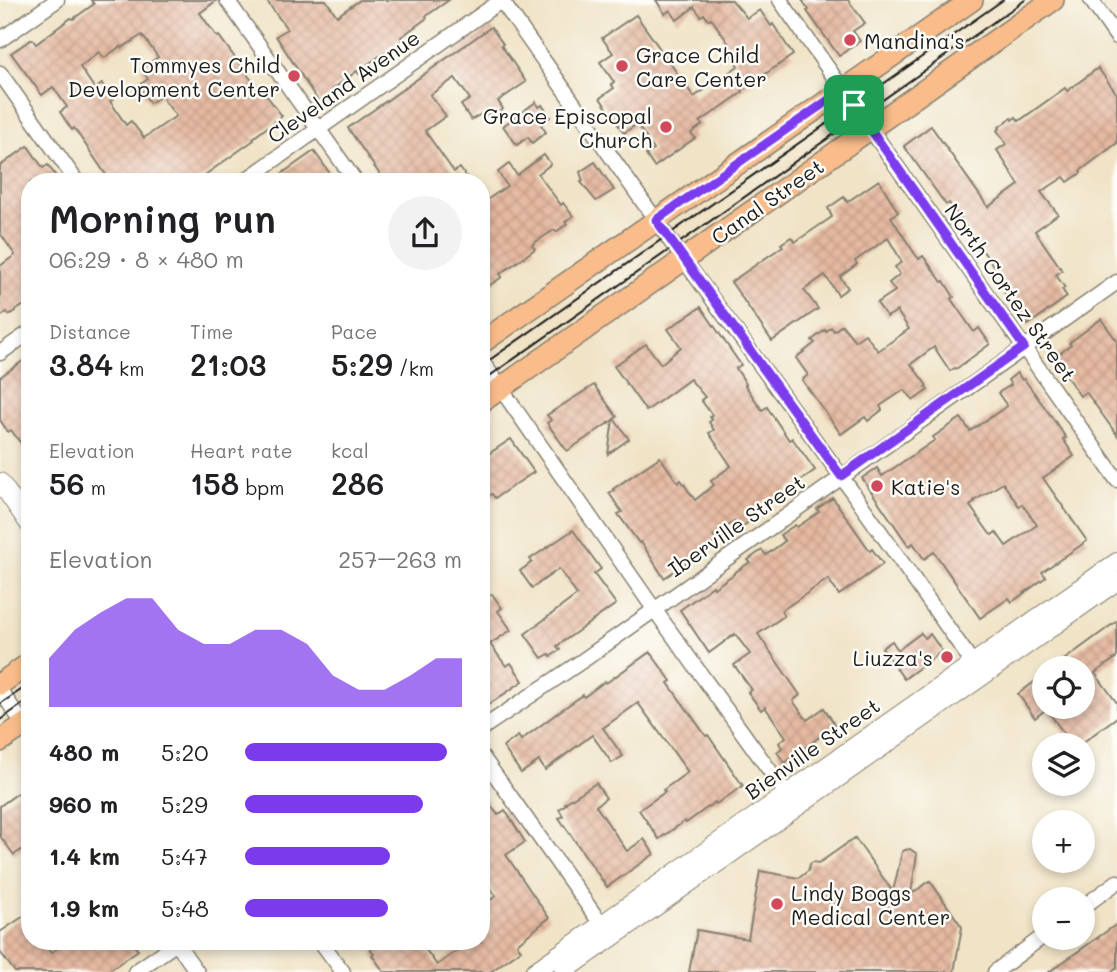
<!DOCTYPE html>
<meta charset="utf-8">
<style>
:root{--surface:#fff;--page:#f2f2f2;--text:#202124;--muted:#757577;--accent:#7c3aed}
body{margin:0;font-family:Mali,sans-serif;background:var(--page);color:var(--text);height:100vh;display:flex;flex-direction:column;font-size:26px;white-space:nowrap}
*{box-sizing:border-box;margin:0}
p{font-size:23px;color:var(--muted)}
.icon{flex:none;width:38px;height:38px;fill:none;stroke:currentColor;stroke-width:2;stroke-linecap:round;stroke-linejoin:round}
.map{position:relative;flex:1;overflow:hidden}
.details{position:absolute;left:21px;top:173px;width:469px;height:777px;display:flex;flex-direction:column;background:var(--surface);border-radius:28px;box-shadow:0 4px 10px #0003}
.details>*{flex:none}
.fabs{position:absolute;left:1032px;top:656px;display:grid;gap:14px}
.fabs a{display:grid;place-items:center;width:63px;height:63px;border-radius:50%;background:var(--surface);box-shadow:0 4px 10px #0003;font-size:35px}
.pin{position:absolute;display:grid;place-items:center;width:60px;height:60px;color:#fff;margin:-30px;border-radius:14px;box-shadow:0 4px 10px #0006}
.round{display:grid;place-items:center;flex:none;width:74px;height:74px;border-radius:37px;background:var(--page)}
.head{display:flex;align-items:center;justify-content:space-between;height:119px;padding:0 28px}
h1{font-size:38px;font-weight:600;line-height:52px}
.figures{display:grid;grid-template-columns:repeat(3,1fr);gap:10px;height:119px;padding:7px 28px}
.figures div{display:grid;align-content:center}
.figures b{font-size:30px;font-weight:600}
.figures small{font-size:19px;font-weight:400}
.figures p{font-size:19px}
.chart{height:196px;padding:14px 28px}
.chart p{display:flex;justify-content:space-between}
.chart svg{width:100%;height:126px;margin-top:7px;fill:var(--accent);opacity:.7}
ul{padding:0 28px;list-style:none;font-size:23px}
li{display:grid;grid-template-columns:112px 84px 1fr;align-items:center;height:52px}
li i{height:18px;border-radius:9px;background:var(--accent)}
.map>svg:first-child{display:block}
</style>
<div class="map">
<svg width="1117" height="972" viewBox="0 0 1117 972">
<defs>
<pattern id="building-cross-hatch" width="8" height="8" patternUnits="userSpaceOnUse" patternTransform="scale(1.75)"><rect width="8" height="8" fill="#e5b9a1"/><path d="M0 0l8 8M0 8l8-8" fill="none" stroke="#c49e8a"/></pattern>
</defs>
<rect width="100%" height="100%" fill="#fdfcf7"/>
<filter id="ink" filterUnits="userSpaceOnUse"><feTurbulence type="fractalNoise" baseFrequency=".0143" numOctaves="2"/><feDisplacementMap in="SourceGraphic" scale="14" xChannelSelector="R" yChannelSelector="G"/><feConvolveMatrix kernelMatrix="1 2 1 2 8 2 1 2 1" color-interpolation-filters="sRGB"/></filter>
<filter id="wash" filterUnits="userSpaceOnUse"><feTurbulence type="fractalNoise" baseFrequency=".00686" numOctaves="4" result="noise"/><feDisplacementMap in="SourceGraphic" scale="28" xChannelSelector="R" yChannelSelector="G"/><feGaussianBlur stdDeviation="1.57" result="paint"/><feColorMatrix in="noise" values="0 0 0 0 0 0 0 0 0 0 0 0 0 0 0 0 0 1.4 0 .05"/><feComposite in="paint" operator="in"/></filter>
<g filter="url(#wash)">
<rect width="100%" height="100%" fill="#f0e3c6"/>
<g id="blocks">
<g fill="url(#building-cross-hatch)" fill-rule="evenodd">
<path d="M91,0H217L200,13L217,37L219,36L258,89L260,87L282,116L253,138L254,140L195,182H111L74,128L72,130L60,112L67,107L53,87L42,95L11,53L32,39L36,44L71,18L73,19L94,4ZM142,35L158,57L141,69L148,79L138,86L150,103L161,96L176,116L144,138L131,121L126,125L110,101L113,99L102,84L95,89L80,67L99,52L104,58L121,46L122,48Z"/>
<path d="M266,0H326L337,16L360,0H449L426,16L427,18L401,37L403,40L368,64L369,66L359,74L357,71L333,89L336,94L322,103L318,101L276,36L287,29Z"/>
<path d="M656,0H732L747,18L760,10L771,26L773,24L793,55L742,90L743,92L700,122L702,125L691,133L695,138L654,167L646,155L654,150L637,124L624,133L600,98L614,88L611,84L614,82L600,62L613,53L602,38L636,15L694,97L738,66L728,49L731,47L711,18L708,20L704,14L701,16L694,7L677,20L670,10L665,14Z"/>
<path d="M802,0H848L865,23L853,31L860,41L839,56L807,11L809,10Z"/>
<path d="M491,27L503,44L501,45L526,82L498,101L503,109L493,115L491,111L483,117L481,114L471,120L461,105L470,99L455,78L430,95L446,116L425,131L454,172L460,168L470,182H385L348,128Z"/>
<path d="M1098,68L1117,94V143L1080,171L1081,173L1068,182L1064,177L1041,192L1058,214L1035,231L1062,270L1056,275L1065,288L1062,289L1067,297L1028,325L1004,292L1009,288L949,203L946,205L904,146L931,126L988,207L1019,185L997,150L1006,144L997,130L1000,128L999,127L1011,118L1012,120L1016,117L1019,121L1065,88L1067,91Z"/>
<path d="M536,102L539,107L542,105L550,117L541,125L546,132L532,143L528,137L517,145L503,126Z"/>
<path d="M28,146L43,168L48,165L60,182H30V301L9,315L7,312L0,317V266L15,255L0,233V166Z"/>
<path d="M314,151L336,182H270Z"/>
<path d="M544,155L551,164L538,174L561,205L563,203L573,216L565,222L567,224L556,232L554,230L534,243L532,245L535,249L500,274L502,277L481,291V204L507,186L498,172L509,164L517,175Z"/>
<path d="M595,162L614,190L596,201L581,182L583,181L580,172Z"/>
<path d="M879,180L898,212L891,217L915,254L919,259L923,256L942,282L944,281L954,297L951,299L974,332L979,328L990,344L956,369L955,368L950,371L934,347L911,364L927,386L925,387L928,390L914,400L904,390L880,406L882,410L868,421L865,417L841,434L802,380L808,375L796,358L815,343L812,340L825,330L826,332L831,327L834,331L842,325L855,341L865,334L878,351L909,329L897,311L887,317L877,303L895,291L889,283L900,274L895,267L902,262L888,238L855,261L857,264L840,277L848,288L838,295L825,275L804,290L818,309L772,341L731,282L783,246L781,244L791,237L795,242L832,217L828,208L844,197L847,202Z"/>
<path d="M701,307L741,365L736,368L746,384L745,385L762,410L767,407L789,440L792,438L815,470L773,501L770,498L750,513L754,518L739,529L734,522L713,536L717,542L664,578L641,542L639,543L618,514L622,512L609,493L614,490L613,489L660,457L678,483L681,480L695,500L714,485L711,481L731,466L709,433L714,430L709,422L712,420L710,417L712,415L701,400L705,397L690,379L646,411L614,366L646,344L661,364L681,347L668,329Z"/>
<path d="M1101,319L1117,341V435L1086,392L1080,396L1054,358L1071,345L1069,343Z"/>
<path d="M30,356V456L11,430L8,432L0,420V377Z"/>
<path d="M1017,373L1022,380L1024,379L1054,420L1066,438L1063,439L1074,456L1043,478L1087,541L1042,572L1046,577L1012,602L1009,598L980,618L934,552L924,559L913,543L909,546L862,478L877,468L882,476L935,440L933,437L961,418L970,431L1007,406L998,393L1011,385L1008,380ZM1003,483L1019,506L1022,504L1037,525L1006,546L996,532L992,535L990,534L970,506L975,502L974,501Z"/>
<path d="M594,385L617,417L614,419L629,439L608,454L613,420L567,451L547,423L551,420L547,415Z"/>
<path d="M511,439L534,472L495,498L492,494L481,501V459Z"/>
<path d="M833,498L870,551L872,549L883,564L839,595L828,579L781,611L784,616L758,634L800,695L793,701L807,720L824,708L835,725L785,763L777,752L782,748L779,743L786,737L765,707L761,710L748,692L752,690L734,665L750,654L735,634L709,653L680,610L713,586L714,588L734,574V573L750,562L748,560L762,550L766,555L785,541L780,535L795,525L797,527L819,512L817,509Z"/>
<path d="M573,530L601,569L594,574L616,604L557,646L560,650L551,656L549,654L542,658L525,634L577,595L559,569L532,588L520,571L532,562L530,559Z"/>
<path d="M492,594L502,608L498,611L511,630L490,644L506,666L511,663L523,681L485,707L481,701V601Z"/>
<path d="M1117,621V657L1095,673L1117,703V717L1078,746H1073L1045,707H1083V668H1053Z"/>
<path d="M921,633L925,638L930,634L942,651L904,679L882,648L892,641L898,650Z"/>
<path d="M650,652L671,681L668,683L706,736L708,735L743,786L716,804L715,802L686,823L685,821L659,839L639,810L665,792L663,790L688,772L638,703L603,728L623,756L612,763L592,735L545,770L539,761L521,773L503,747L518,736L521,740L560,711L583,695L584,697L605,681L606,683Z"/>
<path d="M1045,674V710L1035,718L1018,694Z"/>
<path d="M596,783L606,798L596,806L627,851L644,839L654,854L607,887L559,818L563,816L559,809L566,804L565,803Z"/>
<path d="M481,792L498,815L505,810L525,842L506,855L549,918L517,944L521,950L490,972H384L372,955L374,954L366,942H420L437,965L469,942H481V907L496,896L481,875Z"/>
<path d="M18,793L25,803L30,800V844L14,855L0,836V806Z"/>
<path d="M855,838L893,892L902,852L905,850L910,849L917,854L911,894L930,881L962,927L954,972H689L697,930L748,939L760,871L799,878L808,871L810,864L813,862L819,863Z"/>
<path d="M30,912V942H42L51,953L66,942H131L138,950L107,972H15L0,952V932Z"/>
<path d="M1117,924V967L1111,972H1049Z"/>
</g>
</g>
</g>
<g filter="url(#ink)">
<use href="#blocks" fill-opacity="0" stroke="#868071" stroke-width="2"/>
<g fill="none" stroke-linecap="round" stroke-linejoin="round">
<g stroke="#868071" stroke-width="17">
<g id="minor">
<path d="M227,0L356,182"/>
<path d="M501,0L674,246L841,476L979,672"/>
<path d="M780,0L1117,480"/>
<path d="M1091,0L1117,37"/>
<path d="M0,40L57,0"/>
<path d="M0,73L77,182"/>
<path d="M243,182L502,0"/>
<path d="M0,353L30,332"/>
<path d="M481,360L654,609L793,803"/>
<path d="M0,690L29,732"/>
<path d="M481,729L585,659L1117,282"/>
<path d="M481,755L606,931"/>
<path d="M1083,907L1117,882"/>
<path d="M176,942L197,972"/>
<path d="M321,942L343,972"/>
<path d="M135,972L178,942"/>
<path d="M995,972L1045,935"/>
</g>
</g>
<g stroke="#868071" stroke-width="20">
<g id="tertiary">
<path d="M0,482L30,525"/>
<path d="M534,972L1117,562"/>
<path d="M563,972L1117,581"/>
</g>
</g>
<g stroke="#868071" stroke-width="24">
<g id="primary">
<path d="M481,343L972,0"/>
<path d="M481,402L1053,0"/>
<path d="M0,684L30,663"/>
<path d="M0,741L30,721"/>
</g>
</g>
<use href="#minor" stroke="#fff" stroke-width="14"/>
<use href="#tertiary" stroke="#fff" stroke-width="18"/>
<use href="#primary" stroke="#f9bc8a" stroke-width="21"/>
<g stroke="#1c1c1c" stroke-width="2">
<path d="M481,366L1003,0"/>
<path d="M481,382L1025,0"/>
<path d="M0,704L30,684"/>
<path d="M0,720L30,699"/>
</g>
</g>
</g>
<g fill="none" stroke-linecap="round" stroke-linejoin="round" filter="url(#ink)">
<g stroke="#fff" stroke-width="14">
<path id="route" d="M843,90L1024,347L841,476L656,220Z"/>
</g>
<use href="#route" stroke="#7c3aed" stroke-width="9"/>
</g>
<g fill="#d1495b" stroke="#fdfcf7" stroke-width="2.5">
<circle cx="850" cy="40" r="7"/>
<circle cx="622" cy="66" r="7"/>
<circle cx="294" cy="76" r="7"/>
<circle cx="666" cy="127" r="7"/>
<circle cx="877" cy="486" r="7"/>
<circle cx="947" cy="657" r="7"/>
<circle cx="777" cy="904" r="7"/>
</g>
<g text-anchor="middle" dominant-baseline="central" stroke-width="5" stroke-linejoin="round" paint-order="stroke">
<g font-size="21" fill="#1c1c1c" stroke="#fdfcf7" text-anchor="start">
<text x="864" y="40">Mandina's</text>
<text x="636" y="54">Grace Child<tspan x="636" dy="24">Care Center</tspan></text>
<text x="280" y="64" text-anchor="end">Tommyes Child<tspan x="280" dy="24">Development Center</tspan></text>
<text x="652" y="115" text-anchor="end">Grace Episcopal<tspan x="652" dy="24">Church</tspan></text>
<text x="891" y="486">Katie's</text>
<text x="933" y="657" text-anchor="end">Liuzza's</text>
<text x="791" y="892">Lindy Boggs<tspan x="791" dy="24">Medical Center</tspan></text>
</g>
<g font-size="21" fill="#1c1c1c" stroke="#fdfcf7">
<text transform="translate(343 86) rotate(-35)">Cleveland Avenue</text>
<text transform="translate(767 201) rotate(-35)">Canal Street</text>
<text transform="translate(1011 292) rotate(55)">North Cortez Street</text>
<text transform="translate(736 525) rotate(-35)">Iberville Street</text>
<text transform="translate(812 748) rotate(-35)">Bienville Street</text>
</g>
</g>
</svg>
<div class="fabs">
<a><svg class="icon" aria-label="locate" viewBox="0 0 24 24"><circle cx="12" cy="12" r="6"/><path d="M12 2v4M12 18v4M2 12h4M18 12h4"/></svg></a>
<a><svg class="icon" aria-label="layers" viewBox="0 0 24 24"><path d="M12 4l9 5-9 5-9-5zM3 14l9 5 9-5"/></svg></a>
<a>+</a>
<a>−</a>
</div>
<div class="pin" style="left:854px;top:105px;background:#1e9e55"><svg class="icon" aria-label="arrive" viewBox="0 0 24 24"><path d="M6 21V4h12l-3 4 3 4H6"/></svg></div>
<section class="details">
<div class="head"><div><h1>Morning run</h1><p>06:29 · 8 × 480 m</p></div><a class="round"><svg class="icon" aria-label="share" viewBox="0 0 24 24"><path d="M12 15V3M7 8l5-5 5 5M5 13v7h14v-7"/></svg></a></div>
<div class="figures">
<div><p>Distance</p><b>3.84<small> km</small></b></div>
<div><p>Time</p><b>21:03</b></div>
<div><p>Pace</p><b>5:29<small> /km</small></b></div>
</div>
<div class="figures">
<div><p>Elevation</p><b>56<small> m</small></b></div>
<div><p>Heart rate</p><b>158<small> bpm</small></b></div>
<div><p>kcal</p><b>286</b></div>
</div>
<div class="chart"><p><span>Elevation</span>257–263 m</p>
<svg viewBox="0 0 160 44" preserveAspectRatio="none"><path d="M0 44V27L10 17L20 11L30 6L40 6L50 17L60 22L70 22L80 17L90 17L100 22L110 33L120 38L130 38L140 33L150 27L160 27V44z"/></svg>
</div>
<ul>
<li><b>480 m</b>5:20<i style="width:93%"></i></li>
<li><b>960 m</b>5:29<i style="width:82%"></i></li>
<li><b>1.4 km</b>5:47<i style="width:67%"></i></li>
<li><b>1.9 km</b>5:48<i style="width:66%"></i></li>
</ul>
</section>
</div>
